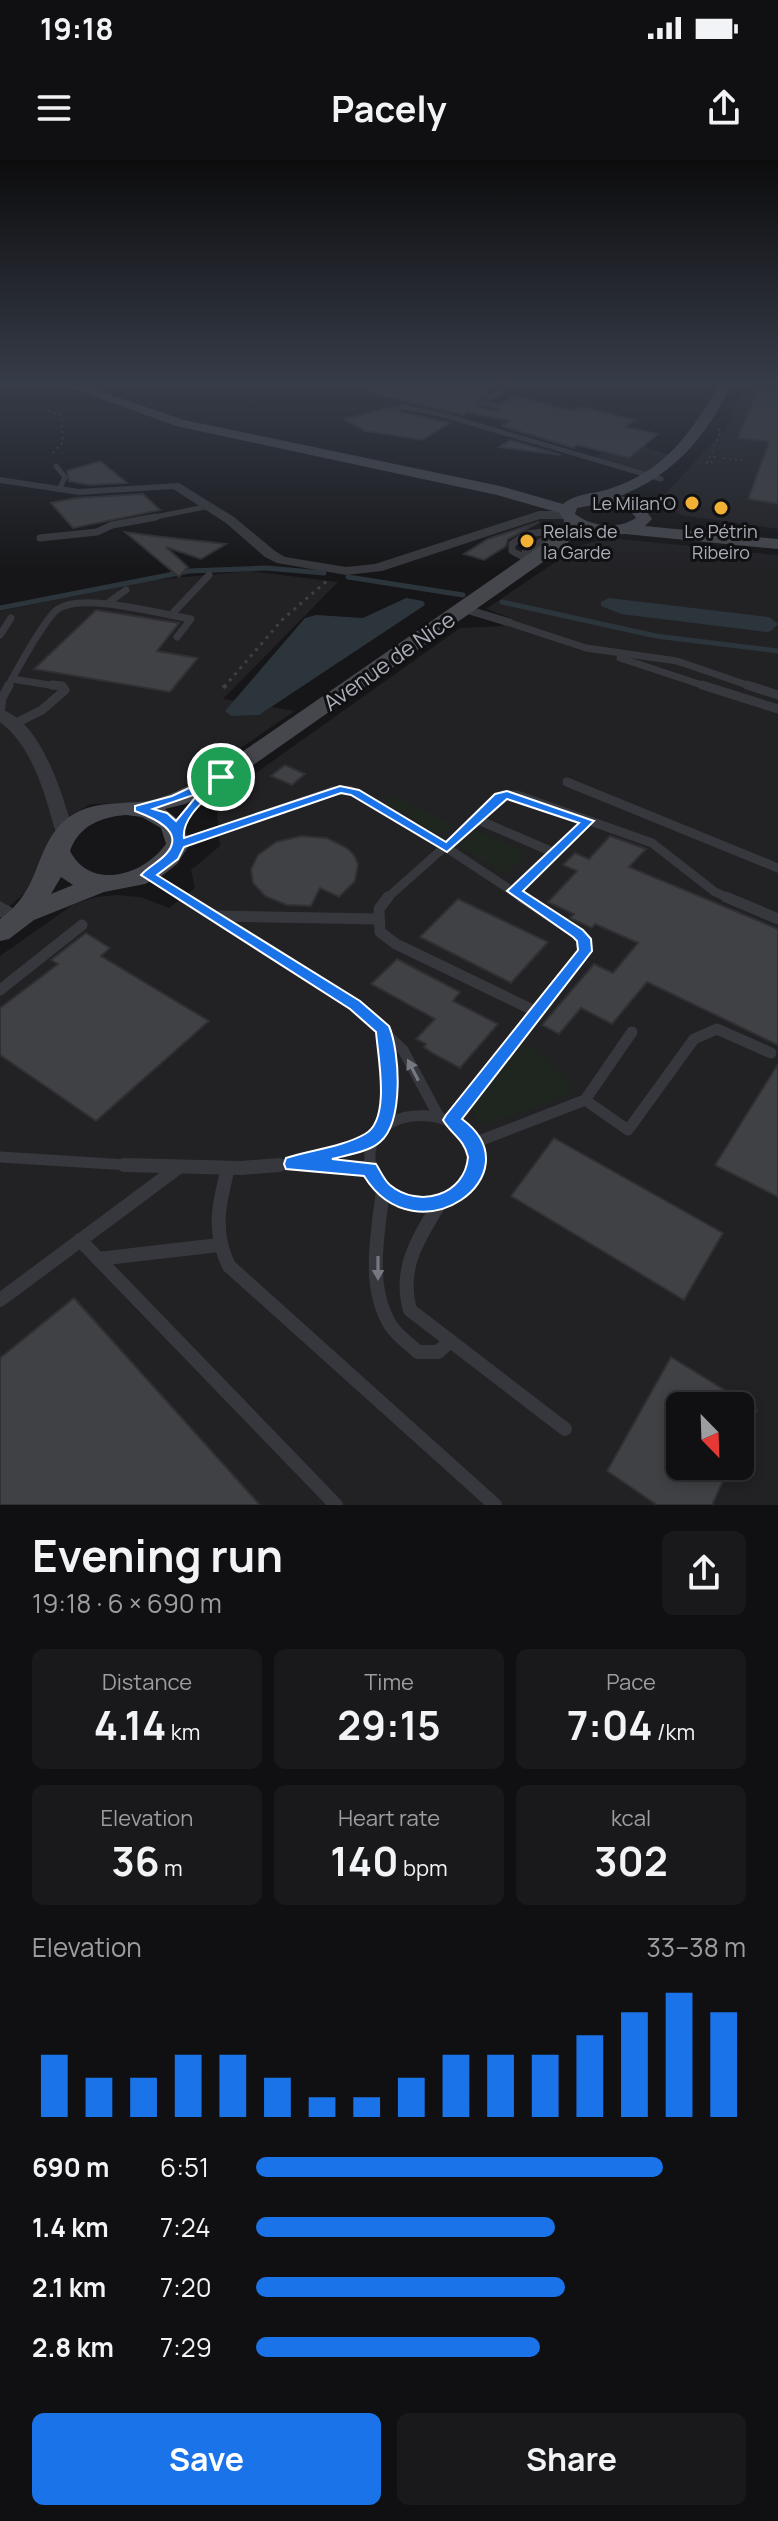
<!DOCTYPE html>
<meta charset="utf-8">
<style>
:root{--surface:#101012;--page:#19191b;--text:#f1f3f6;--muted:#9c9d9f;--line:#303032;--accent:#1a73e8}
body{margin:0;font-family:Manrope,sans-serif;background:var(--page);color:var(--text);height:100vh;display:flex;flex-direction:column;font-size:30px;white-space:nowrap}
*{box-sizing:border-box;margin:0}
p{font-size:26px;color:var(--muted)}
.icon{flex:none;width:44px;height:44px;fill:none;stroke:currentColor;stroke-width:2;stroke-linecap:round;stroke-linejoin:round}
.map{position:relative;height:1345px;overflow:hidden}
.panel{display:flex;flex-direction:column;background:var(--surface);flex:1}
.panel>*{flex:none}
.needle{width:52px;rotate:157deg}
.controls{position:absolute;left:666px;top:1232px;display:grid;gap:16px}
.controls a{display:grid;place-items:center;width:88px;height:88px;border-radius:12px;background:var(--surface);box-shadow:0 4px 12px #0003,0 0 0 2px var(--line);font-size:40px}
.pin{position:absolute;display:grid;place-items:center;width:68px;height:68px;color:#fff;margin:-34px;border:4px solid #fff;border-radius:50%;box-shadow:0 2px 8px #0007}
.round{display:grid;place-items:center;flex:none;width:84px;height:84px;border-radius:12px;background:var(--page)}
.overview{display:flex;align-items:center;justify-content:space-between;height:136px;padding:0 32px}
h1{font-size:44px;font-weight:700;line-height:60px}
.figures{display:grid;grid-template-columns:repeat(3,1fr);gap:12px;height:136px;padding:8px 32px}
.figures div{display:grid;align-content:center;border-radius:12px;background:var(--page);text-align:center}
.figures b{font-size:40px;font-weight:700}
.figures small{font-size:22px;font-weight:400}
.figures p{font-size:22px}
.chart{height:224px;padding:16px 32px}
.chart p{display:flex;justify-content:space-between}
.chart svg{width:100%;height:144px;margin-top:8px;stroke:var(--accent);stroke-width:6}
.button{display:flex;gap:16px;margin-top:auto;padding:16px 32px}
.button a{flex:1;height:92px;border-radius:12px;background:var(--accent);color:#fff;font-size:32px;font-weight:700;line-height:92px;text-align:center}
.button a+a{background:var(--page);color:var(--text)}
ul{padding:0 32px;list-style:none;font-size:26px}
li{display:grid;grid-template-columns:128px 96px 1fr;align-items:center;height:60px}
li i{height:20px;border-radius:10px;background:var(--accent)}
.status{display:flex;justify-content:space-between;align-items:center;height:56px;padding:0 40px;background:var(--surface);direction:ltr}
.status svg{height:22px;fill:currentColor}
header{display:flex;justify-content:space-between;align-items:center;height:104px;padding:0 32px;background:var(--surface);font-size:36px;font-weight:700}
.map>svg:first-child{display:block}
</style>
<div class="status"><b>19:18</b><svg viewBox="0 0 49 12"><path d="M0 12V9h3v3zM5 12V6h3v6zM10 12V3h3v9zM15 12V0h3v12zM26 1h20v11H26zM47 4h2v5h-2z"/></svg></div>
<header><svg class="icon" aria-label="menu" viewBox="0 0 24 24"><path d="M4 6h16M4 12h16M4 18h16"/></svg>Pacely<svg class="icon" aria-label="share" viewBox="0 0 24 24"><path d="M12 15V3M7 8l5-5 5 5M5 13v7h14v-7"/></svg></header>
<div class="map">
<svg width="778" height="1345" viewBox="0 0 778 1345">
<rect width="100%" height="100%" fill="#161618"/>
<g fill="#222225" fill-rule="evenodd">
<path d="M746,225H778V369L681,355L659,341L725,269Z"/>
<path d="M621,279L670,295L645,313L593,299Z"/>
<path d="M610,378L778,395V1345H0V796L74,744L96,737L117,735L140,737L169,748L195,728L191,710L220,686L217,650L226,634L460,468L503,466L511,458L486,449L579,386ZM680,1246H740V1306H680Z"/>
<path d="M250,411L338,422L223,539L295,551L180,629L146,643L91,644L54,664V678L32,727L0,754V451L154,420Z"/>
</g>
<g fill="#1e261f">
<path d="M394,636L454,664L445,672L432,671L385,642Z"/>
<path d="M476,670L524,691L526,694L506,715L460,687Z"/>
<path d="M523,884L534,888L576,927L570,934L489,964L478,962L470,945L476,943Z"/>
</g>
<g fill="#2c353c">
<path d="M406,438L423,441L425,445L259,555L231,556L225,551L305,458L316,455L363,458Z"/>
<path d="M609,438L769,457L778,464L771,471L766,472L621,454L601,446V442Z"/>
</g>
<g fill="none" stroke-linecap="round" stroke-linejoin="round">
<g stroke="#2c353c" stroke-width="5">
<path d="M348,417L463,435"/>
<path d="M502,442L656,476L778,491"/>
<path d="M0,448L189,411L266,408L324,413"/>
</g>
</g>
<g fill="#404145" stroke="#303034" stroke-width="2">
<path d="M369,225H487L490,231L476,242L480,248L497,251L500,244L514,236L572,251L581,247L635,260L624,267L658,274L629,298L577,285L574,288L502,266L510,261L467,252L463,255L368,232Z"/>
<path d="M758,229L778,231V344L748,339L769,282L738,278Z"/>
<path d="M397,246L401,252L450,263L422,280L365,271L344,259Z"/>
<path d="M510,280L561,295L499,287Z"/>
<path d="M100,301L127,323L89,325L69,321L67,311Z"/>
<path d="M143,334L160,350L73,368L51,343L76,338Z"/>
<path d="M539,362L508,379L506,386L484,400L464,394L488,379Z"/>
<path d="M125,372L154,376L226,384L201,399L166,387L188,407L179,417Z"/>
<path d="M96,450L179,463L157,491L198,498L170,532L34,509Z"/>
<path d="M285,605L305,614L292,625L271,616Z"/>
<path d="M301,676L327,678L347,688L354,695L358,704L355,721L339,737L320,728L311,746L287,745L265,736L253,723L251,709L258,695L276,682Z"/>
<path d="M610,676L646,689L629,707L778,769V885L647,822L612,864L581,848L559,874L542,865L594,804L613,813L638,783L595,764L592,768L570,758L574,754L548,742L577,711L563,705L575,693L589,699Z"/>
<path d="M458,739L548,782L511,823L420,777Z"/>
<path d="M86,773L110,788L101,796L209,861L96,961L0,895V848L58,804L51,800Z"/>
<path d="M397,799L460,832L453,841L498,864L460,908L432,893L424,887L426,884L416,879L435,859L371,824Z"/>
<path d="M778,904V1037L715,1005Z"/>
<path d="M554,978L723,1073L684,1140L511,1036Z"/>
<path d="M74,1138L260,1345H0V1198Z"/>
<path d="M671,1197L757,1250L740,1286V1246H680V1306H730L712,1345H657L607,1311Z"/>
</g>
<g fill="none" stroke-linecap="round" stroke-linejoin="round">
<g stroke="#3d3f44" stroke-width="2" stroke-dasharray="2 4" stroke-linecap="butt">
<path d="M42,249L61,255L63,282L52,294"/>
<path d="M715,296L711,303H707L721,271L717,268"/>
<path d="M723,298L742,300"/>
</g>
<path stroke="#3d3f44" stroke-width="3" stroke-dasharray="3 5" stroke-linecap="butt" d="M224,527L282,460L328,420"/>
<path stroke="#3d3f44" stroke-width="4" stroke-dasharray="4 6" stroke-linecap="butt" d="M223,528L226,525"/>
<g stroke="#37383d" stroke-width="5">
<path d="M495,246L481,243L512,225"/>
<path d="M402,247L440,254L661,319"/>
<path d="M56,306L65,317L59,330"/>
<path d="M145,359L210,346"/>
</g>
<g stroke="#37383d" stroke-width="7">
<path d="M40,378L97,372L112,365L156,357"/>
<path d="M524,398L525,392L551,375"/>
<path d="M533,402L512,391V384L527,374L569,369"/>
<path d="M109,442L126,430"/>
<path d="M171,455L209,415"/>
<path d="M507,462L586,488L677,501L753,527"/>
<path d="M0,475L11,458"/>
<path d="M620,498L708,527"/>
<path d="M12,519L62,527"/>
<path d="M8,527C16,511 46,457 58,449C82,432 160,454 191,459L177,477"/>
</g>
<g stroke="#37383d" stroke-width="9">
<path d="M702,525L778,549"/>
<path d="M747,525L778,535"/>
<path d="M0,554L2,538L9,525"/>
<path d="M14,564L42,550L65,530L62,526L52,525"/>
<path d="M567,622L778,708"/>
<path d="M476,659L555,693"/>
<path d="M178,684L333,631L350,630L447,688L524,739"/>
<path d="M148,715L186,739"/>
<path d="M514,731L588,661"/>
<path d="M386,739L503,635H517L652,683L715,732L731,739"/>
</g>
<g stroke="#37383d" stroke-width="11">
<path d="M183,737L355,845L403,890L438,955"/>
<path d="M388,737L379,749L380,772L396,784L537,852"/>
<path d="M726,737L778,759"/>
<path d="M213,756L378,759"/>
<path d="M0,830L82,765"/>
<path d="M383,870L390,928L384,965"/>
<path d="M585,940L628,970L694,879L717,869L771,893"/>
<path d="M452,960L582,797L584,779L521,737"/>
<path d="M474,983L585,940L632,872"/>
<path d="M0,997L160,1007"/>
<path d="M300,1001L372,979"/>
<path d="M253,1007L293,1004L340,1007"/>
<path d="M371,1007C357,939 483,938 475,1007"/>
</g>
<g stroke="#37383d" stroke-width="14">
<path d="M124,1005L241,1008L279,1005"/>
<path d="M309,1005L369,1009"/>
<path d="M370,1005C384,1057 465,1060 476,1005"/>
<path d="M228,1008C219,1043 212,1072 229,1106L495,1345"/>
<path d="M383,1030C378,1074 366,1126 391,1166C398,1176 409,1184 418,1192H438L449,1182"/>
<path d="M440,1043C419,1077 398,1108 410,1150L565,1269"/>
<path d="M80,1080L336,1345"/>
<path d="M98,1099L219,1085"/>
<path d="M0,1140L179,1007"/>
</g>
<g fill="#37383d" fill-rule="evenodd">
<path d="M0,317L79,329L179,323L234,357L275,391L285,397L346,407L375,404L539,351H567L573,355L567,359H540L382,411L346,415L277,403L265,397L226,363L173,329L79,335L0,323Z"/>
<path d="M466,445L512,459L514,462L507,466L461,452V446Z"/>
<path d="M0,549C42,561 63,636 74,674L71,678H59L56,674C45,634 33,587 0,562Z"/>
<path d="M0,741L25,755L28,760L25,765H11L0,757Z"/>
</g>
<path fill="#45474d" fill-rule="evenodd" d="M64,225H81L184,260L500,326L563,344C576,333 594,334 609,329C664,312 692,272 719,225H731C707,276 674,315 620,336L640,342L652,359L645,366L778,379V389L625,374L605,375L579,370L563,388L229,622L185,644L165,649L181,662L190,684L177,704L163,715L145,724L104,732L34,760L9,779L0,781V759C42,729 33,691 63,662C84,642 112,644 139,642C165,640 190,624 213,612L563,370L564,360L560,353L497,335L176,266ZM604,343L628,348L636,358C617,370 593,367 575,354L577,348ZM126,655L142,657L161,668L166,684C143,716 91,731 70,691C79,666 100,657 126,655ZM61,717L73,725L51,734Z"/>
</g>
<defs><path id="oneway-solid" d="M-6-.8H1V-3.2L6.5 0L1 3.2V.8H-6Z" transform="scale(2)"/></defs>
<g fill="#757881">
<use href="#oneway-solid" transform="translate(413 910) rotate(-117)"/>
<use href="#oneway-solid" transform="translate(378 1108) rotate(90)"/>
</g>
<linearGradient id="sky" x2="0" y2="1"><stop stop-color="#0c0c0d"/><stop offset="0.54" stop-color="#363c48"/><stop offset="1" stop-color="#363c48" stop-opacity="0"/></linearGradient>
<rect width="778" height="413" fill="url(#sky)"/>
<path fill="#1a73e8" stroke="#fff" stroke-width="2" fill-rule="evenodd" d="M221,613L227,617C214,633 181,655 184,678L340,626L359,630L446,682L495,634L507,631L594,661L523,731L583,770L591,779L592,791L462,959C537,1014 417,1101 364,1016L286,1009L284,1004L286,998C311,990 342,987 365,974C391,960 378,897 376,872L350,849L141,715C148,707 159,702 166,694C187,671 151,657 135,651V646L172,636ZM199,633L176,661L167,653L153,649ZM341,633L351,635L447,692L507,639L579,663L507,731L573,777L577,781L578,790L446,955L443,960C452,975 464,979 468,997C465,1035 419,1049 390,1025C384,1020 380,1010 376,1004L332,999C346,995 369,992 380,982C404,962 400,892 389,866L360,841L157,715L178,699L184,687Z"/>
<g fill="#f2b134" stroke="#111113" stroke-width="3">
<circle cx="692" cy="343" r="8"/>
<circle cx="721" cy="348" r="8"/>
<circle cx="527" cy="381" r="8"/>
</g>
<g text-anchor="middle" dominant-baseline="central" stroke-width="6" stroke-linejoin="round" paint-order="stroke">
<g font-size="18" fill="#a8adb8" stroke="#111113" text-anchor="end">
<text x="676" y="343">Le Milan'O</text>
<text x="543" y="371" text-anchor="start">Relais de<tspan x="543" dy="21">la Garde</tspan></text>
<text x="721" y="371" text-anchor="middle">Le Pétrin<tspan x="721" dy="21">Ribeiro</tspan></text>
</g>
<g font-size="22" fill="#a8adb8" stroke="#111113">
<text transform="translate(389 501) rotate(-35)">Avenue de Nice</text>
</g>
</g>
</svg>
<div class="controls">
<a><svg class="needle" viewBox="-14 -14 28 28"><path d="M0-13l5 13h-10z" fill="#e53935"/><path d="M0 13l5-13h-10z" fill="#9c9d9f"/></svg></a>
</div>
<div class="pin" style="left:221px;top:617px;background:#1e9e55"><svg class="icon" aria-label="arrive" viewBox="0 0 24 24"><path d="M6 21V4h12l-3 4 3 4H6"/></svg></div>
</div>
<section class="panel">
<div class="overview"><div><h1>Evening run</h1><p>19:18 · 6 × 690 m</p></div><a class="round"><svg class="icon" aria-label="share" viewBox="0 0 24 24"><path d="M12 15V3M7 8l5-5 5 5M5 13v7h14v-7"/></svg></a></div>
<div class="figures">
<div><p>Distance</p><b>4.14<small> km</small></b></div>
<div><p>Time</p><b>29:15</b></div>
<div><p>Pace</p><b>7:04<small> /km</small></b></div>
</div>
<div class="figures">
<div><p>Elevation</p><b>36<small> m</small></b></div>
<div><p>Heart rate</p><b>140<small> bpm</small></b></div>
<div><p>kcal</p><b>302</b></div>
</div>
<div class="chart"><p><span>Elevation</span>33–38 m</p>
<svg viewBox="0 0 160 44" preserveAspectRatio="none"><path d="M5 44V25M15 44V32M25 44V32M35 44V25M45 44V25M55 44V32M65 44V38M75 44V38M85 44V32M95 44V25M105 44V25M115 44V25M125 44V19M135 44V12M145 44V6M155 44V12"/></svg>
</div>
<ul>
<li><b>690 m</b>6:51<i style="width:83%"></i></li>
<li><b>1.4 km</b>7:24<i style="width:61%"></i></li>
<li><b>2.1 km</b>7:20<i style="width:63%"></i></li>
<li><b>2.8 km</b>7:29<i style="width:58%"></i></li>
</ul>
<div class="button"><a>Save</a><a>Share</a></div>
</section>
